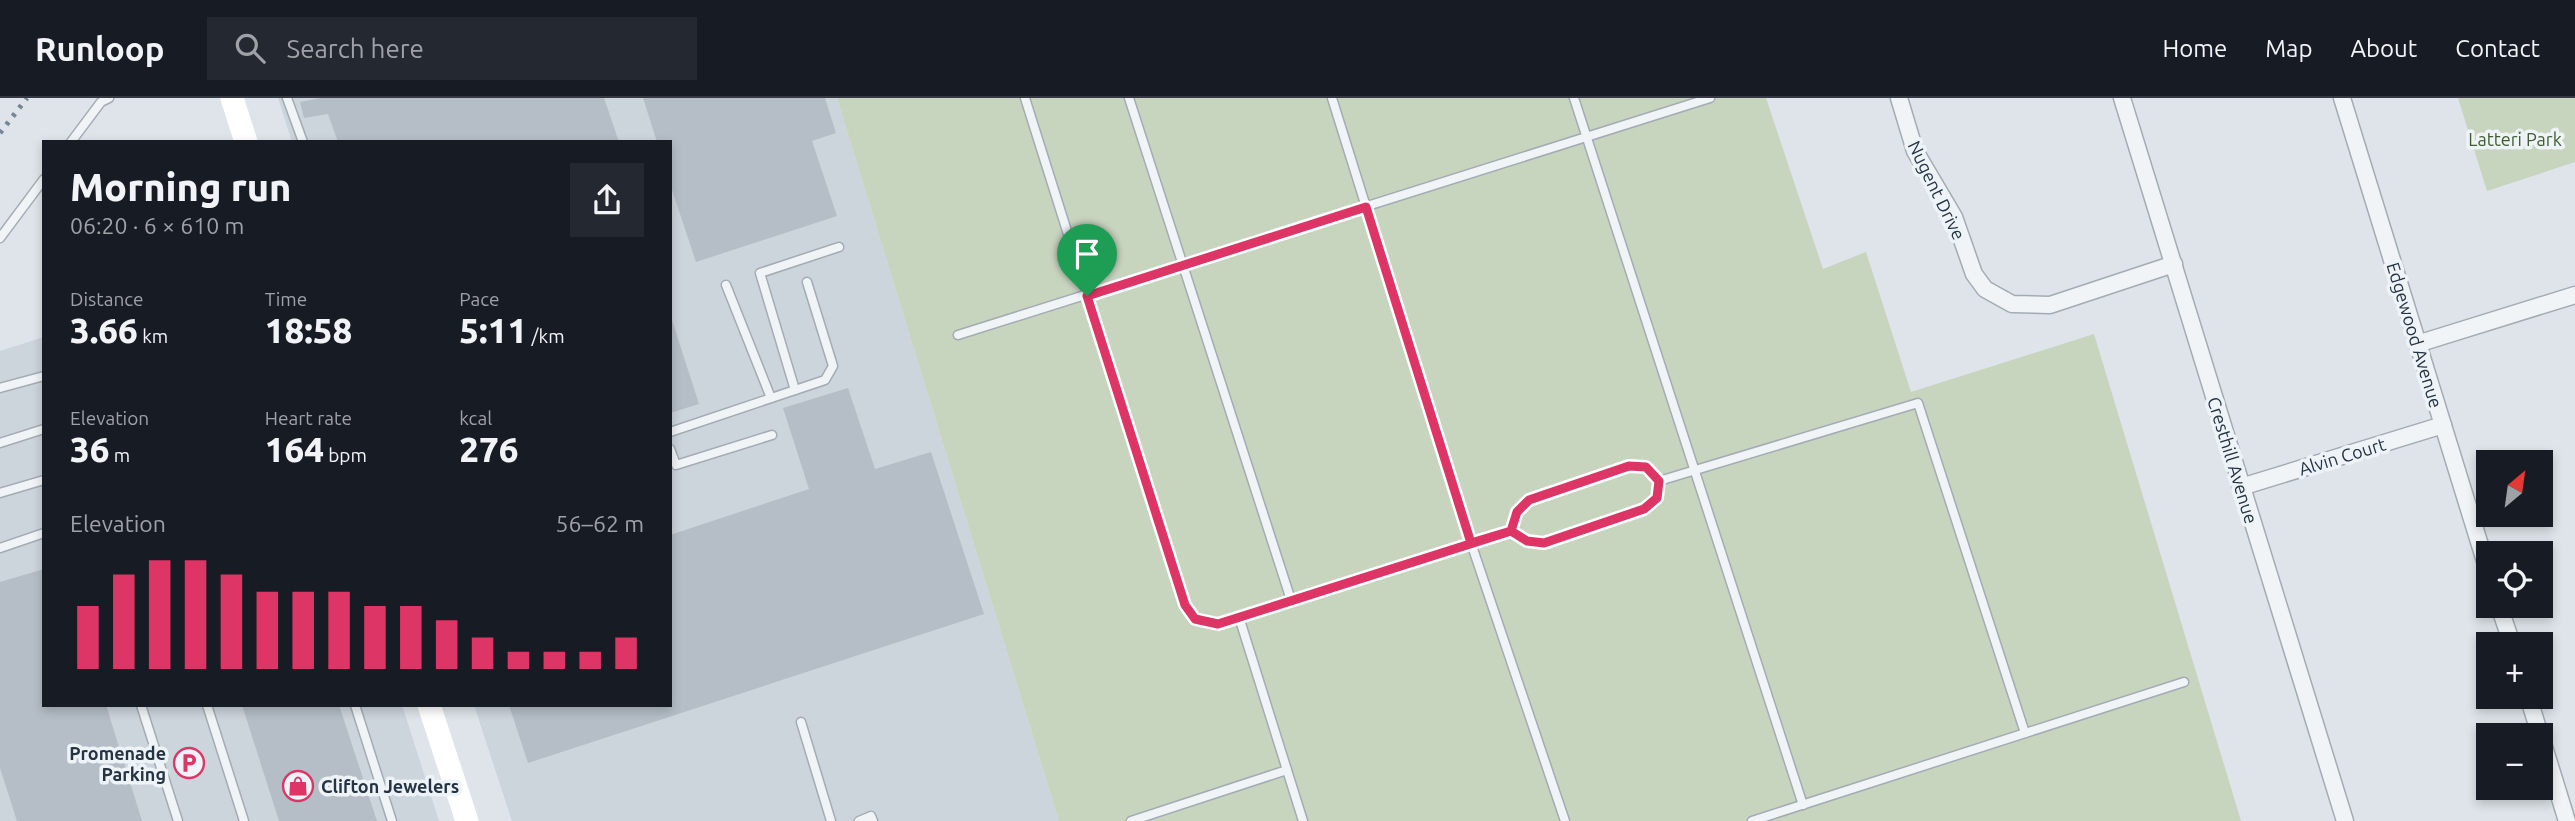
<!DOCTYPE html>
<meta charset="utf-8">
<style>
:root{--surface:#171b24;--page:#242831;--text:#f1f3f6;--muted:#9ea1a6;--line:#363941;--accent:#dd3565}
body{margin:0;font-family:Ubuntu,sans-serif;background:var(--page);color:var(--text);height:100vh;display:flex;flex-direction:column;font-size:26px;white-space:nowrap}
*{box-sizing:border-box;margin:0}
p{font-size:23px;color:var(--muted)}
.icon{flex:none;width:38px;height:38px;fill:none;stroke:currentColor;stroke-width:2;stroke-linecap:round;stroke-linejoin:round}
.map{position:relative;flex:1;overflow:hidden}
.side{position:absolute;left:42px;top:42px;width:630px;height:567px;display:flex;flex-direction:column;background:var(--surface);border-radius:0px;box-shadow:0 4px 10px #0003}
.side>*{flex:none}
.needle{width:46px;rotate:29deg}
.buttons{position:absolute;left:2476px;top:352px;display:grid;gap:14px}
.buttons a{display:grid;place-items:center;width:77px;height:77px;border-radius:0px;background:var(--surface);box-shadow:0 4px 10px #0003;font-size:35px}
.pin{position:absolute;display:grid;place-items:center;width:60px;height:60px;color:#fff;margin:-72px -30px;border-radius:50% 50% 50% 0;rotate:-45deg;box-shadow:0 0 7px #0007}
.pin .icon{rotate:45deg}
.round{display:grid;place-items:center;flex:none;width:74px;height:74px;border-radius:0px;background:var(--page)}
.headline{display:flex;align-items:center;justify-content:space-between;height:119px;padding:0 28px}
h1{font-size:38px;font-weight:800;line-height:52px}
.stats{display:grid;grid-template-columns:repeat(3,1fr);gap:10px;height:119px;padding:7px 28px}
.stats div{display:grid;align-content:center}
.stats b{font-size:35px;font-weight:800}
.stats small{font-size:19px;font-weight:400}
.stats p{font-size:19px}
.chart{height:196px;padding:14px 28px}
.chart p{display:flex;justify-content:space-between}
.chart svg{width:100%;height:126px;margin-top:7px;stroke:var(--accent);stroke-width:6}
header{display:flex;align-items:center;gap:42px;box-sizing:border-box;height:98px;padding:0 35px;background:var(--surface);border-bottom:2px solid var(--line)}
header strong{font-size:33px}
nav{display:flex;gap:38px;margin-inline-start:auto;font-size:24px}
.search{width:490px;height:63px;background:var(--page);display:flex;align-items:center;gap:18px;box-sizing:border-box;padding:0 24px;border-radius:0px;color:var(--muted);font-size:26px}
.map>svg:first-child{display:block}
</style>
<header>
<strong>Runloop</strong>
<div class="search"><svg class="icon" aria-label="search" viewBox="0 0 24 24"><circle cx="10" cy="10" r="6"/><path d="M15 15l6 6"/></svg>Search here</div>
<nav><a>Home</a><a>Map</a><a>About</a><a>Contact</a></nav>
</header>
<div class="map">
<svg width="2575" height="723" viewBox="0 0 2575 723">
<rect width="100%" height="100%" fill="#dee4e9"/>
<g fill="#ccd4dc">
<path d="M278,0H837L1059,723H512L474,607H670V44H292Z"/>
<path d="M44,239V607H402L439,723H0V253Z"/>
</g>
<g fill="#c7d4be">
<path d="M837,0H1766L1823,171L1866,154L1911,294L2094,236L2241,723H1059Z"/>
<path d="M2458,0H2575V64L2487,93Z"/>
</g>
<g fill="#b5bec7">
<path d="M321,0H604L619,44H338L328,16L304,20L300,4Z"/>
<path d="M643,0H825L836,35L812,43L837,118L696,164L670,86V44H657Z"/>
<path d="M671,219L699,306L670,315V220Z"/>
<path d="M848,290L875,371L931,354L984,516L528,665L509,607H670V437L809,391L783,310Z"/>
<path d="M44,471V607H106L142,723H17L0,670V484Z"/>
<path d="M242,607H339L377,723H279Z"/>
</g>
<g fill="none" stroke-linecap="round" stroke-linejoin="round">
<g stroke="#a3acb4" stroke-width="11">
<g id="lane">
<path d="M287,0L303,44"/>
<path d="M1025,0L1185,507L1195,521L1218,526L1239,519L1303,723"/>
<path d="M1129,0L1291,502"/>
<path d="M1332,0L1471,445L1565,723"/>
<path d="M1574,0L1803,707"/>
<path d="M71,44L101,4L109,0"/>
<path d="M0,140L44,81"/>
<path d="M726,187L771,300"/>
<path d="M958,237L1710,0"/>
<path d="M0,290L44,278"/>
<path d="M795,292L760,175L839,149"/>
<path d="M670,334L825,282L833,268L807,184"/>
<path d="M0,345L44,331"/>
<path d="M670,351L676,367L772,337"/>
<path d="M1629,368L1646,369L1659,383L1657,400L1644,411L1544,445L1527,443L1511,433L1517,414L1529,402Z"/>
<path d="M1659,383L1918,305L2025,635"/>
<path d="M0,395L44,382"/>
<path d="M0,450L44,435"/>
<path d="M1239,519L1511,433"/>
<path d="M141,607L178,723"/>
<path d="M207,607L244,723"/>
<path d="M355,607L392,723"/>
<path d="M801,624L831,723"/>
<path d="M859,723L871,718L873,723"/>
<path d="M1131,723L1287,672"/>
<path d="M1752,723L2184,584"/>
</g>
</g>
<g stroke="#a3acb4" stroke-width="19">
<g id="street">
<path d="M1899,0L1915,53L1954,119L1974,176L1985,191L2012,206L2050,207L2174,166"/>
<path d="M2122,0L2345,723"/>
<path d="M2342,0L2488,473"/>
<path d="M2417,246L2575,197"/>
<path d="M2241,389L2443,327"/>
<path d="M2499,508L2512,546"/>
<path d="M2528,598L2540,637"/>
<path d="M2541,639L2567,723"/>
</g>
</g>
<use href="#lane" stroke="#f1f4f7" stroke-width="8"/>
<use href="#street" stroke="#f1f4f7" stroke-width="16"/>
<g stroke="#fff" stroke-width="23">
<path d="M232,0L246,44"/>
<path d="M429,607L467,723"/>
</g>
<path stroke="#768695" stroke-width="5" stroke-dasharray="3.5 7" stroke-linecap="butt" d="M0,35L27,0"/>
</g>
<g fill="none" stroke-linecap="round" stroke-linejoin="round">
<g stroke="#fff" stroke-width="14">
<path id="route" d="M1087,198L1185,507L1195,521L1218,526L1511,433L1527,443L1544,445L1644,411L1657,400L1659,383L1646,369L1629,368L1529,402L1517,414L1511,433L1471,445L1366,109L1087,198"/>
</g>
<use href="#route" stroke="#dd3565" stroke-width="9"/>
</g>
<defs>
<g id="parking-ring" transform="scale(1.575)"><circle r="9.5" fill="#eef3f7" stroke="#dd3565" stroke-width="1.5"/><path d="M-3.5-5.5H1a3.5 3.5 0 0 1 0 7H-1V5.5H-3.5ZM-1-3.4V-.6H.8a1.4 1.4 0 0 0 0-2.8Z" fill="#dd3565"/></g>
<g id="shop-ring" transform="scale(1.575)"><circle r="9.5" fill="#eef3f7" stroke="#dd3565" stroke-width="1.5"/><path d="M-5-2.5h2.3a2.7 3.5 0 0 1 5.4 0H5L5.5 6h-11ZM-1.5-2.5h3a1.5 2.3 0 0 0-3 0Z" fill="#dd3565"/></g>
</defs>
<g fill-rule="evenodd">
<use href="#parking-ring" x="189" y="665"/>
<use href="#shop-ring" x="298" y="688"/>
</g>
<g text-anchor="middle" dominant-baseline="central" stroke-width="7" stroke-linejoin="round" paint-order="stroke">
<g font-size="18" fill="#405f31" stroke="#eef3f7">
<text x="2515" y="41">Latteri Park</text>
</g>
<g font-size="18" fill="#253442" stroke="#eef3f7">
<text transform="translate(1937 92) rotate(64)">Nugent Drive</text>
<text transform="translate(2415 237) rotate(73)">Edgewood Avenue</text>
<text transform="translate(2342 358) rotate(-17)">Alvin Court</text>
<text transform="translate(2233 362) rotate(73)">Cresthill Avenue</text>
</g>
<g font-size="18" font-weight="bold" fill="#253442" stroke="#eef3f7" text-anchor="end">
<text x="166" y="655">Promenade<tspan x="166" dy="21">Parking</tspan></text>
<text x="321" y="688" text-anchor="start">Clifton Jewelers</text>
</g>
</g>
</svg>
<div class="buttons">
<a><svg class="needle" viewBox="-14 -14 28 28"><path d="M0-13l5 13h-10z" fill="#e53935"/><path d="M0 13l5-13h-10z" fill="#9ea1a6"/></svg></a>
<a><svg class="icon" aria-label="locate" viewBox="0 0 24 24"><circle cx="12" cy="12" r="6"/><path d="M12 2v4M12 18v4M2 12h4M18 12h4"/></svg></a>
<a>+</a>
<a>−</a>
</div>
<div class="pin" style="left:1087px;top:198px;background:#1e9e55"><svg class="icon" aria-label="arrive" viewBox="0 0 24 24"><path d="M6 21V4h12l-3 4 3 4H6"/></svg></div>
<section class="side">
<div class="headline"><div><h1>Morning run</h1><p>06:20 · 6 × 610 m</p></div><a class="round"><svg class="icon" aria-label="share" viewBox="0 0 24 24"><path d="M12 15V3M7 8l5-5 5 5M5 13v7h14v-7"/></svg></a></div>
<div class="stats">
<div><p>Distance</p><b>3.66<small> km</small></b></div>
<div><p>Time</p><b>18:58</b></div>
<div><p>Pace</p><b>5:11<small> /km</small></b></div>
</div>
<div class="stats">
<div><p>Elevation</p><b>36<small> m</small></b></div>
<div><p>Heart rate</p><b>164<small> bpm</small></b></div>
<div><p>kcal</p><b>276</b></div>
</div>
<div class="chart"><p><span>Elevation</span>56–62 m</p>
<svg viewBox="0 0 160 44" preserveAspectRatio="none"><path d="M5 44V22M15 44V11M25 44V6M35 44V6M45 44V11M55 44V17M65 44V17M75 44V17M85 44V22M95 44V22M105 44V27M115 44V33M125 44V38M135 44V38M145 44V38M155 44V33"/></svg>
</div>
</section>
</div>
